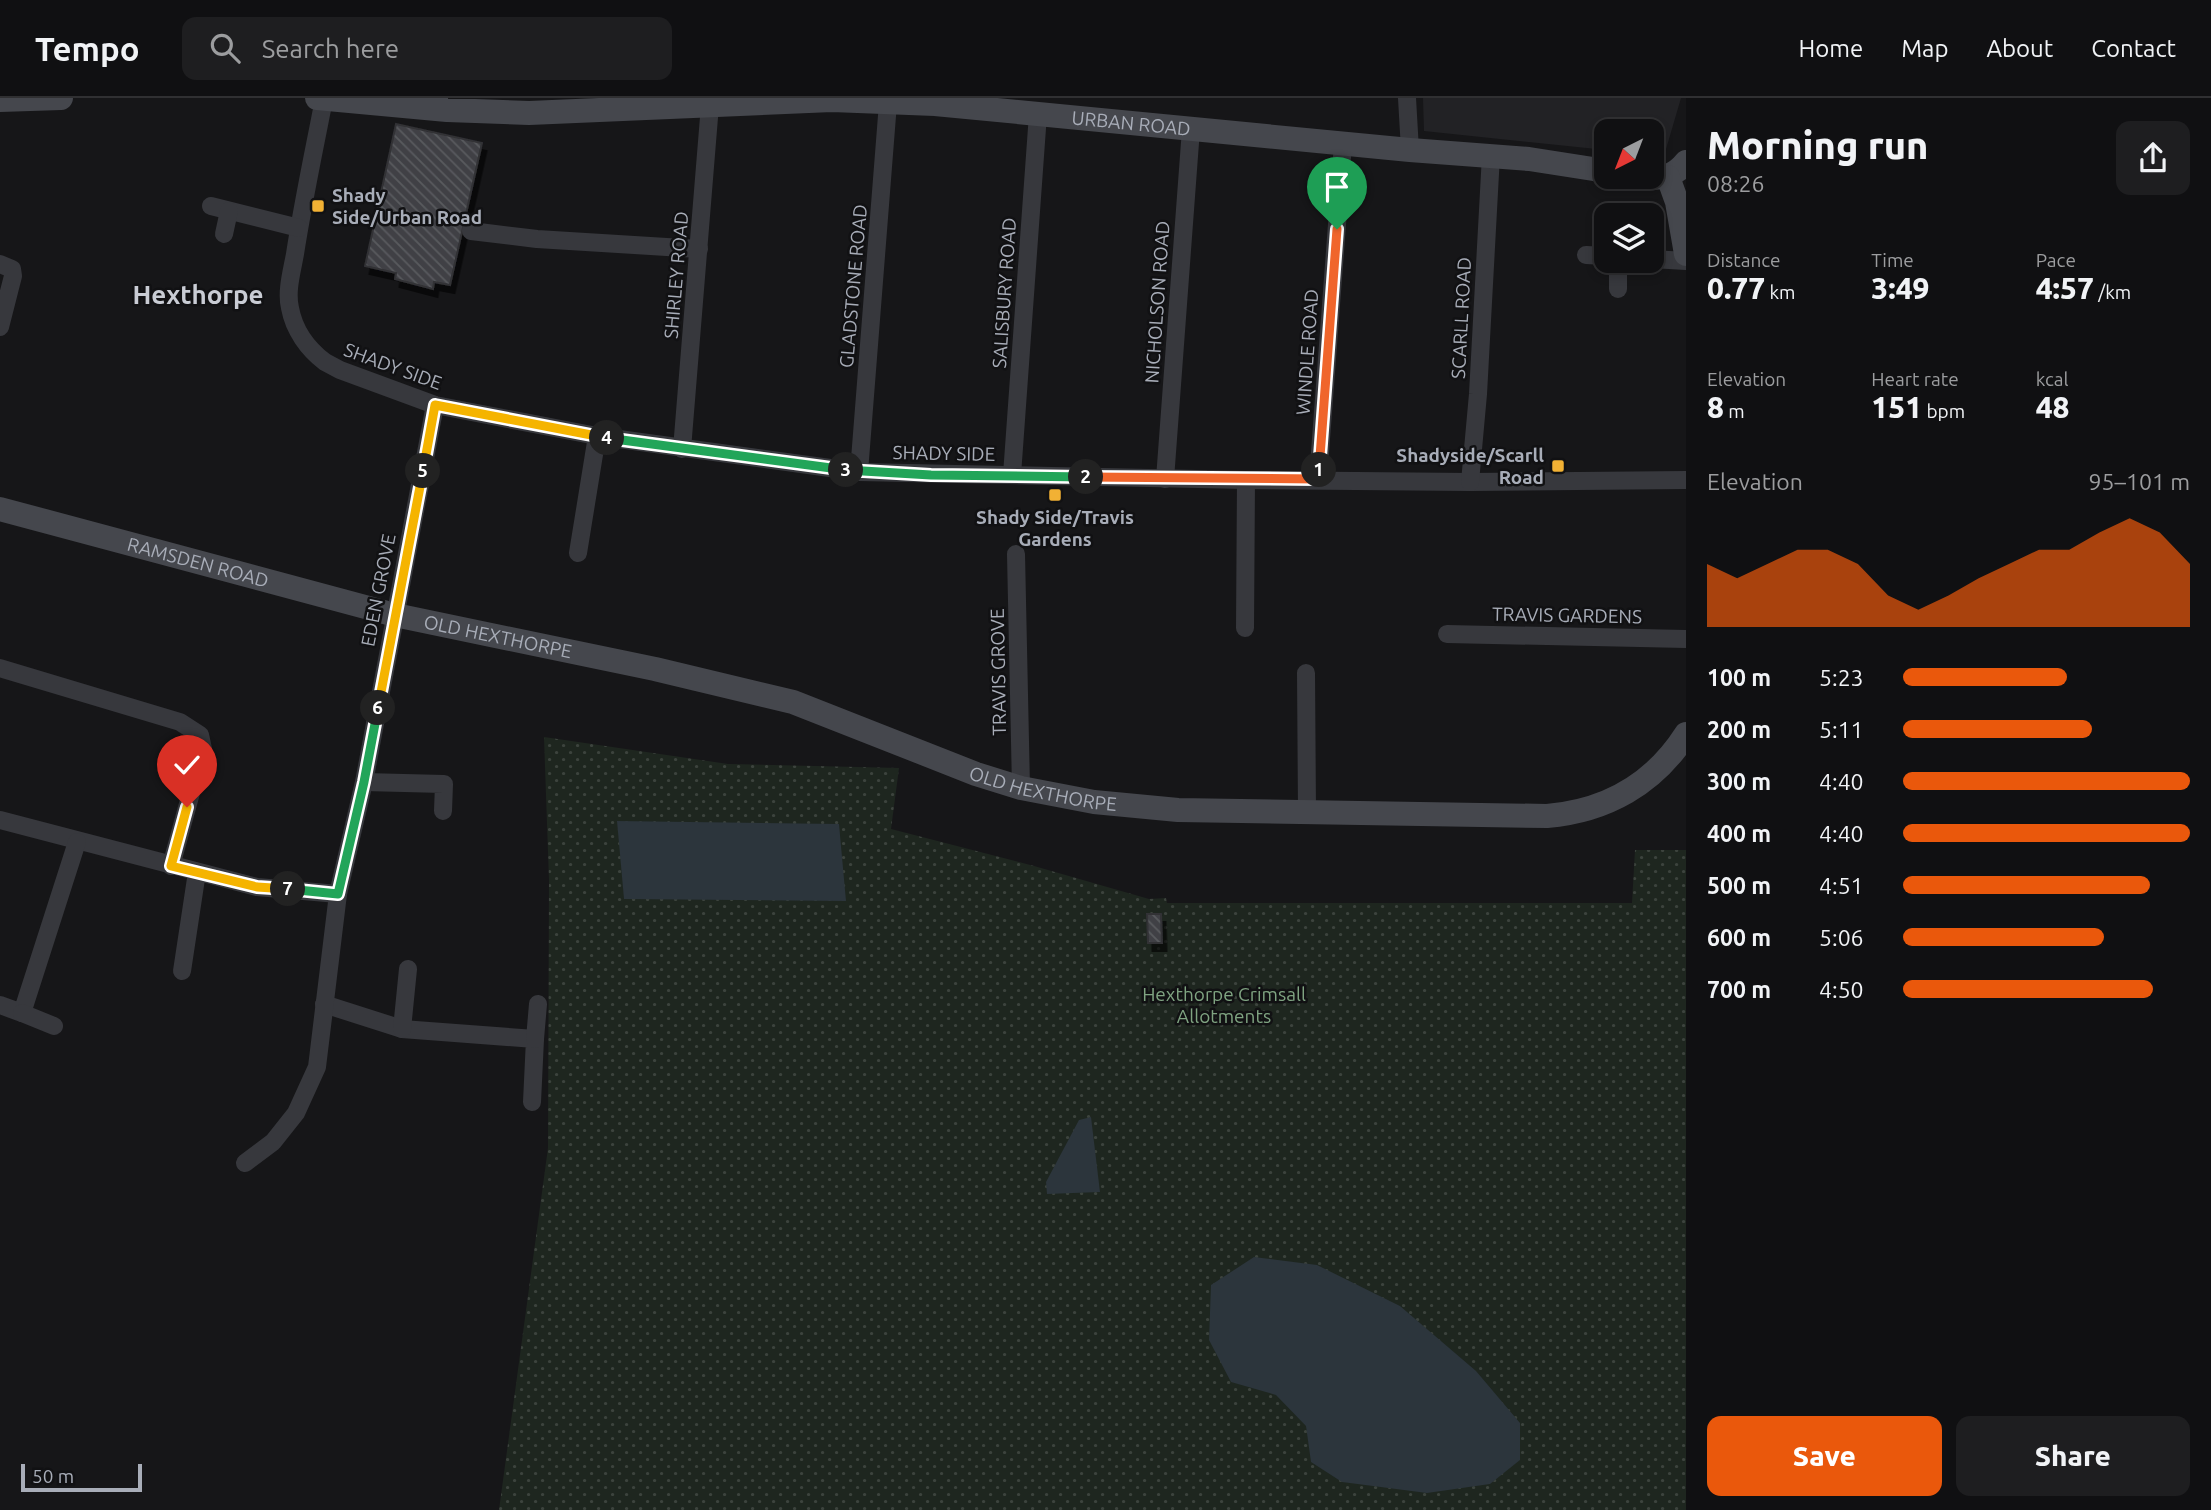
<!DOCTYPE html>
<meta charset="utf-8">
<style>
:root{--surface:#101012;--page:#1e1e20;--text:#f1f3f6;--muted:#9c9d9f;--line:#303032;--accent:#ea580c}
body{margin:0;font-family:Ubuntu,sans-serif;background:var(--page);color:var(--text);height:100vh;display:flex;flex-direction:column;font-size:26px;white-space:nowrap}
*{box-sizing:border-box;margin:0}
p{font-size:23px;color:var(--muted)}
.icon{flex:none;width:38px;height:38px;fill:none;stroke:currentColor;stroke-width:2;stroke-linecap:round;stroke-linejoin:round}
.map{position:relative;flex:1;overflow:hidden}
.side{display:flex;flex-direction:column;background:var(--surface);width:525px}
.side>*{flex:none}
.needle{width:46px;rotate:222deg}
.buttons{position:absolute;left:1594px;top:21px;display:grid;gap:14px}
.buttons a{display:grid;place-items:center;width:70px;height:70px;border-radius:14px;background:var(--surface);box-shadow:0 4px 10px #0003,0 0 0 2px var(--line);font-size:35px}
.scale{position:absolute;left:21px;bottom:18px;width:121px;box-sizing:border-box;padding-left:7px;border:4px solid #a8adb8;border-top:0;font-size:19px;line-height:24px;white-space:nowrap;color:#a8adb8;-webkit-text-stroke:5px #111113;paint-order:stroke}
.pin{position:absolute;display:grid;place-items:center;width:60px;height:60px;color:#fff;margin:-72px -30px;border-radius:50% 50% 50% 0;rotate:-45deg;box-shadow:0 0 7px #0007}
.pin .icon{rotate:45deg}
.km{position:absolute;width:35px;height:35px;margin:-18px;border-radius:50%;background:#222;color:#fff;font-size:19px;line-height:35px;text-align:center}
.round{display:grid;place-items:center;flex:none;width:74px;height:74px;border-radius:14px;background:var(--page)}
.overview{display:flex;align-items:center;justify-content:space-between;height:119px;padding:0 21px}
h1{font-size:38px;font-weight:800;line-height:52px}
.figures{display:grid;grid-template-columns:repeat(3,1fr);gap:10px;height:119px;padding:7px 21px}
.figures div{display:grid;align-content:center}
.figures b{font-size:30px;font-weight:800}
.figures small{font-size:19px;font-weight:400}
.figures p{font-size:19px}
.chart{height:196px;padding:14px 21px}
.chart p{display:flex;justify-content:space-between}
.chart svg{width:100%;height:126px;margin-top:7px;fill:var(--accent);opacity:.7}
.cta{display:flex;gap:14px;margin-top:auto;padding:14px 21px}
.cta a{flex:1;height:80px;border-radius:14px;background:var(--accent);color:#fff;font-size:28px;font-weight:800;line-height:80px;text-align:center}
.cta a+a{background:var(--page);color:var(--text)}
ul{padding:0 21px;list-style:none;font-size:23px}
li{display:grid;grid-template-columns:112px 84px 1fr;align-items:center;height:52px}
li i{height:18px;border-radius:9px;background:var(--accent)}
header{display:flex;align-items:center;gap:42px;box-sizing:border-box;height:98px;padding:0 35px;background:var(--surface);border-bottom:2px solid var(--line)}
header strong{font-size:33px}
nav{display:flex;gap:38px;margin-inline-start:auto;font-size:24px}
.search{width:490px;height:63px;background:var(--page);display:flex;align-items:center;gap:18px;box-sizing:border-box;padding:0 24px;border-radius:14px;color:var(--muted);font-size:26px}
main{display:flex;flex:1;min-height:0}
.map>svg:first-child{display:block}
</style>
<header>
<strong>Tempo</strong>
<div class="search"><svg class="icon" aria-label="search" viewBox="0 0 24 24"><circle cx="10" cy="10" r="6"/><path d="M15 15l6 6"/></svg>Search here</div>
<nav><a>Home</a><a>Map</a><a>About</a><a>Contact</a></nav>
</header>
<main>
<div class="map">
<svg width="1686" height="1412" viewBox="0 0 1686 1412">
<defs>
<pattern id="grass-dots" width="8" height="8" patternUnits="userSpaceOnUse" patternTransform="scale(1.75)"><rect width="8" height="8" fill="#1e261f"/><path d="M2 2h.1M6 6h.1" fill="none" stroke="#3c433d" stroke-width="1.8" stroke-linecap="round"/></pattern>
<pattern id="building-back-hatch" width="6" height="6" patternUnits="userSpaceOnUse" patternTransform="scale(1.75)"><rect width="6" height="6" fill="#404145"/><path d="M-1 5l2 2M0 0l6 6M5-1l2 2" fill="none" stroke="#595a5e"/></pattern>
<filter id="shadow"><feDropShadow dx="4.5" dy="8" stdDeviation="0" flood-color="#0009"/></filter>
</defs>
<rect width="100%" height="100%" fill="#161618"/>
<path fill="#222225" d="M1423,0H1681L1664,58L1652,56V33H1606V52L1424,33Z"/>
<path fill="url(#grass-dots)" d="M544,639L728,666L899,670L891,731L1034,768L1149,801L1166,800L1167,805H1632L1635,752H1686V1412H499L548,1050L549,782Z"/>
<g fill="#2c353c">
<path d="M617,723L839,726L846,803L624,801Z"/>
<path d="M1091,1019L1100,1094L1047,1096L1046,1084L1079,1022Z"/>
<path d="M1254,1159L1317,1167L1400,1208L1476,1273L1520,1325V1362L1490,1386L1427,1395L1342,1384L1311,1364L1306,1328L1276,1297L1231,1284L1209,1242L1211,1187Z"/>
</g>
<g fill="url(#building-back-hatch)" stroke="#303034" stroke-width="2" filter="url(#shadow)">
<path d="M396,26L482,45L450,187L434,184L433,191L395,181L396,175L365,168Z"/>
<path d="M1147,816H1161L1162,845H1148Z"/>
</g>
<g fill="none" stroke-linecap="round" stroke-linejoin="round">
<g stroke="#37383d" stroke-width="18">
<path d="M1407,0L1410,52"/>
<path d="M324,1C314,53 303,104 295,156C292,173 286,193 290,210C294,232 308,251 325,264L340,272L435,307L597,338L859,374L1246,382L1470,384L1686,382"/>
<path d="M211,108L299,130"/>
<path d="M471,133L537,141L699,151"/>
<path d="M224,136L229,113"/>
<path d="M1586,157L1606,158"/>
<path d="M1652,161L1686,163"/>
<path d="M0,166L12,171L13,178L0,229"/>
<path d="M1618,191V163"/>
<path d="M682,351L710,7"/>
<path d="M859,374L888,5"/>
<path d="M1012,377L1038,16"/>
<path d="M1165,381L1191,31"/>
<path d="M1318,381L1343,46"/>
<path d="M1470,384L1478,296L1491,57"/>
<path d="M578,455L597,338"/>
<path d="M1016,456L1021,690"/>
<path d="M1245,530L1246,382"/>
<path d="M1447,536L1686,541"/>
<path d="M0,570L180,624L200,637L203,651L171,768"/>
<path d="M1306,575L1307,713"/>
<path d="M364,684L444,686L443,713"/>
<path d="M0,722L257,789L338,796"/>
<path d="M182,873L197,774"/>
<path d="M324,906L402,931L535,941L532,1004"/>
<path d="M0,907L22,915L77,744"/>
<path d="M22,915L54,928"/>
<path d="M402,931L408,871"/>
<path d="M535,941L538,906"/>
<path d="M245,1065L273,1044L296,1015L317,969L338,796L364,684L435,307"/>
</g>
<g stroke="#45474d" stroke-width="24">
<path id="s1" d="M317,0L447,12L529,15L832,2L935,6L1410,52L1529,61L1606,73"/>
<path d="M0,2L61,0"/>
<path d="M1642,79C1660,82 1674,79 1686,64"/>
<path d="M1668,79L1677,104L1686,156"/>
<path id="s2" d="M0,411L395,517L655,571L793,604L976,676L1021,690L1094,704L1178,712L1547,718C1606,713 1654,686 1686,636"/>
</g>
</g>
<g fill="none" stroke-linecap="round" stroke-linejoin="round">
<g stroke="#fff" stroke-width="14">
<path id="split-1" d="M1319,372L1337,131"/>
</g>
<g stroke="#fff" stroke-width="14">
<path id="split-2" d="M1086,379L1318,381L1319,372"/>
</g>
<g stroke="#fff" stroke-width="14">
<path id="split-3" d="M846,372L931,377L1086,379"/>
</g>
<g stroke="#fff" stroke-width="14">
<path id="split-4" d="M607,340L846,372"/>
</g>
<g stroke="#fff" stroke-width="14">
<path id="split-5" d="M423,373L435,307L607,340"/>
</g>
<g stroke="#fff" stroke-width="14">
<path id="split-6" d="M378,610L423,373"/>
</g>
<g stroke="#fff" stroke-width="14">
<path id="split-7" d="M288,791L338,796L364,684L378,610"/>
</g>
<g stroke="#fff" stroke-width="14">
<path id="split-8" d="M187,709L171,768L257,789L288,791"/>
</g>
<use href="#split-1" stroke="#f0652b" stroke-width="9"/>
<use href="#split-2" stroke="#f0652b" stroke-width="9"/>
<use href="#split-3" stroke="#22a559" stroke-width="9"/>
<use href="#split-4" stroke="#22a559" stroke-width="9"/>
<use href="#split-5" stroke="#f5b400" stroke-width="9"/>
<use href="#split-6" stroke="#f5b400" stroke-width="9"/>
<use href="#split-7" stroke="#22a559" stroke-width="9"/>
<use href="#split-8" stroke="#f5b400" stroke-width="9"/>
</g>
<g fill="#f2b134" stroke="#111113" stroke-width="2.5">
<rect x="311" y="101" width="14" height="14" rx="3.5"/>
<rect x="1551" y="361" width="14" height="14" rx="3.5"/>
<rect x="1048" y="390" width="14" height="14" rx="3.5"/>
</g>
<g text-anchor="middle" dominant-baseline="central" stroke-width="5" stroke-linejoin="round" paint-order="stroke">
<g font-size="19" fill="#a8adb8" stroke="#111113">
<text stroke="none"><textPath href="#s1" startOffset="816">URBAN ROAD</textPath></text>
<text transform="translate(676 177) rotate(-85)">SHIRLEY ROAD</text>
<text transform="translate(853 188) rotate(-85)">GLADSTONE ROAD</text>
<text transform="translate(1004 195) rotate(-86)">SALISBURY ROAD</text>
<text transform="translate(1157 204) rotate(-86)">NICHOLSON ROAD</text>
<text transform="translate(1461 220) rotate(-87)">SCARLL ROAD</text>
<text transform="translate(1307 254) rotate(-86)">WINDLE ROAD</text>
<text transform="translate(393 268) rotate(20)">SHADY SIDE</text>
<text transform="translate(944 355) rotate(1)">SHADY SIDE</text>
<text stroke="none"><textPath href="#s2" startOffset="205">RAMSDEN ROAD</textPath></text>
<text transform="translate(378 492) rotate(-79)">EDEN GROVE</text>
<text transform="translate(1567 517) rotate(1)">TRAVIS GARDENS</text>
<text stroke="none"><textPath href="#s2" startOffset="514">OLD HEXTHORPE</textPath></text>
<text transform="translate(998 574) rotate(-91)">TRAVIS GROVE</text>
<text stroke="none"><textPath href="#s2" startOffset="1082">OLD HEXTHORPE</textPath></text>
</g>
<g font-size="19" font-weight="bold" fill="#a8adb8" stroke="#111113" text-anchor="start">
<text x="332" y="97">Shady<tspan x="332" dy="22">Side/Urban Road</tspan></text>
<text x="1544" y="357" text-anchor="end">Shadyside/Scarll<tspan x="1544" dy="22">Road</tspan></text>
<text x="1055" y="419" text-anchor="middle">Shady Side/Travis<tspan x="1055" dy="22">Gardens</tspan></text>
</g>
<g font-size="19" fill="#7fa381" stroke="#111113">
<text x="1224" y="896">Hexthorpe Crimsall<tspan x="1224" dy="22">Allotments</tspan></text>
</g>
<g font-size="26" font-weight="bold" fill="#c9ccd4" stroke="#111113">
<text x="198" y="196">Hexthorpe</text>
</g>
</g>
</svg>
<div class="buttons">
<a><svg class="needle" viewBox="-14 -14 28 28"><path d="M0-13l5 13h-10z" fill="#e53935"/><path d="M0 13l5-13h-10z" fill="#9c9d9f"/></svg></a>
<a><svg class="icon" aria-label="layers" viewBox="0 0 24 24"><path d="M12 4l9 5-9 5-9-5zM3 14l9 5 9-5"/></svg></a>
</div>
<div class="scale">50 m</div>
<div class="pin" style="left:1337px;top:131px;background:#1e9e55"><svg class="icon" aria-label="arrive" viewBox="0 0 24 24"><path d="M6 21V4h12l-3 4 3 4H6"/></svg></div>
<div class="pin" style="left:187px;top:709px;background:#d93025"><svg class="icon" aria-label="check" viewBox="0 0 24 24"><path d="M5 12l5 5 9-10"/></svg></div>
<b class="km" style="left:1319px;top:372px">1</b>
<b class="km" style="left:1086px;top:379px">2</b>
<b class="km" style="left:846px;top:372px">3</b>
<b class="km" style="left:607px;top:340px">4</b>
<b class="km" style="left:423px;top:373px">5</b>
<b class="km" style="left:378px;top:610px">6</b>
<b class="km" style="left:288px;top:791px">7</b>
</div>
<section class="side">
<div class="overview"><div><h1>Morning run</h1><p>08:26</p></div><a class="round"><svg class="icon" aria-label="share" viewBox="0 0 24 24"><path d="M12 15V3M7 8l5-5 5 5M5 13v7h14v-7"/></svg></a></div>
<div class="figures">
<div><p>Distance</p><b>0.77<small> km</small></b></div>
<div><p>Time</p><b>3:49</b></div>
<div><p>Pace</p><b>4:57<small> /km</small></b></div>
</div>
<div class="figures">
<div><p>Elevation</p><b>8<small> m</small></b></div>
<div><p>Heart rate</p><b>151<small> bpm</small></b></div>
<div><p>kcal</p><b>48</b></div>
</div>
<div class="chart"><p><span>Elevation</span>95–101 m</p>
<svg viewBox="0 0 160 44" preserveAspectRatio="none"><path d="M0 44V22L10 27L20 22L30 17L40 17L50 22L60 33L70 38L80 33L90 27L100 22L110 17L120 17L130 11L140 6L150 11L160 22V44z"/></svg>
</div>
<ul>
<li><b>100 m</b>5:23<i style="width:57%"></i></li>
<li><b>200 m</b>5:11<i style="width:66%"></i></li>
<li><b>300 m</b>4:40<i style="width:100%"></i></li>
<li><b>400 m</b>4:40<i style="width:100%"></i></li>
<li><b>500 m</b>4:51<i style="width:86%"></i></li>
<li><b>600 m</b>5:06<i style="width:70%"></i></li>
<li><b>700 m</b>4:50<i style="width:87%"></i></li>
</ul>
<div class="cta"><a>Save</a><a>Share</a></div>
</section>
</main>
